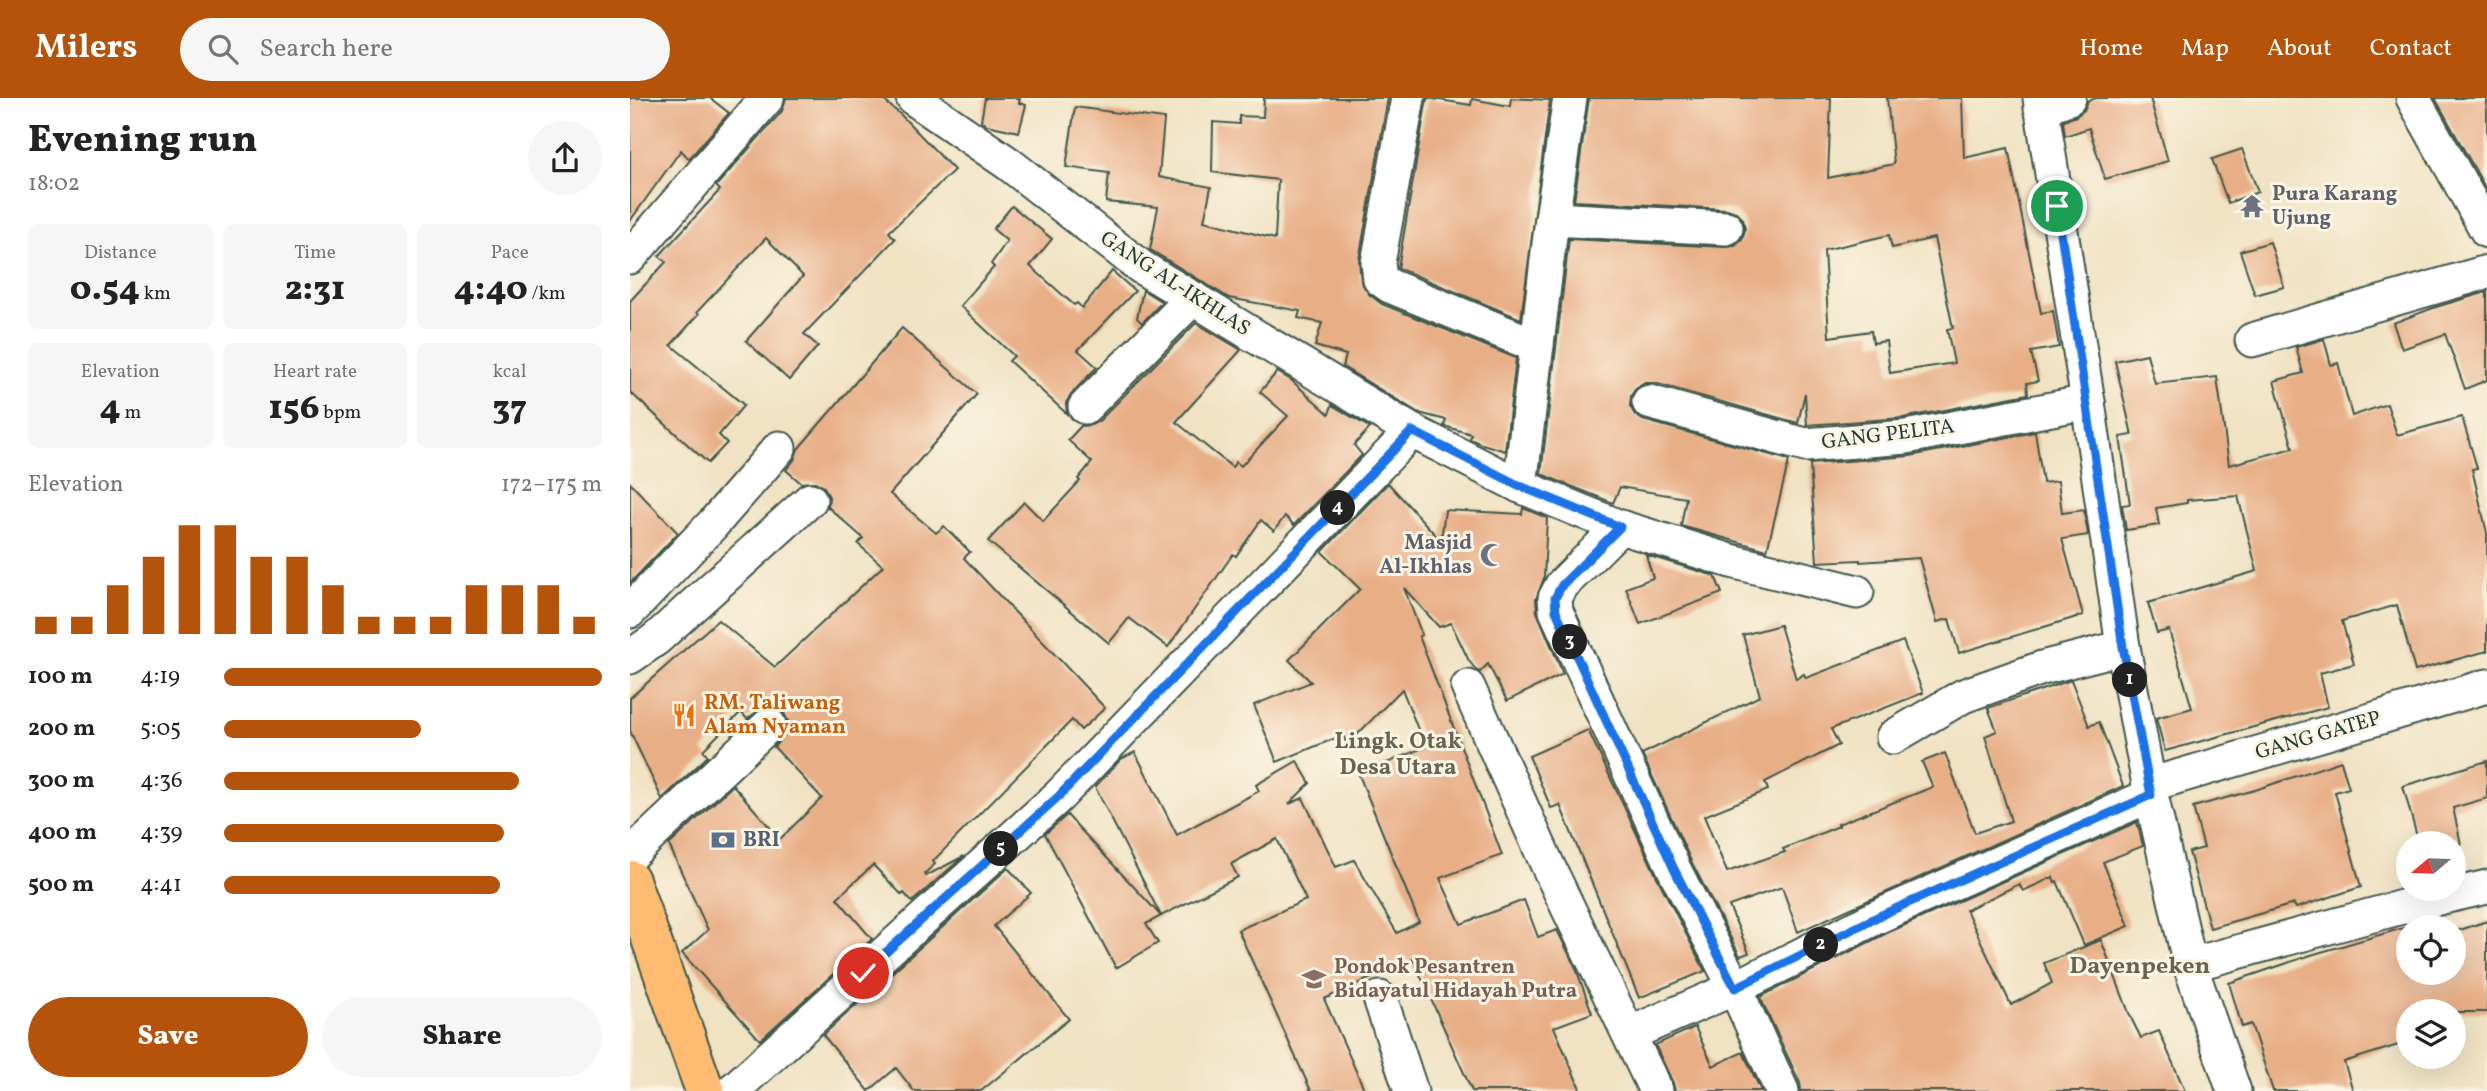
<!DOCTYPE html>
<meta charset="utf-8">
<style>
:root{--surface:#fff;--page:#f6f6f6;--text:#222;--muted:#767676;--accent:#b45309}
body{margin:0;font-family:Vollkorn,serif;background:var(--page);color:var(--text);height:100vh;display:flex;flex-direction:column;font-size:26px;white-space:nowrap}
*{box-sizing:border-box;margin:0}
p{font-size:23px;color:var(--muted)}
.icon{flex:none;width:38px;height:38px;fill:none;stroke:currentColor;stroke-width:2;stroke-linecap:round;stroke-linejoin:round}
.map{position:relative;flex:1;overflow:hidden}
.panel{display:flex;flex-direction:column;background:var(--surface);width:630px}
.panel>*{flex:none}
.needle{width:46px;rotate:251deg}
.controls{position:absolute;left:1766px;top:733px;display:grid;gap:14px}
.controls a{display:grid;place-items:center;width:70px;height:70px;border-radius:50%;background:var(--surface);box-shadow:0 7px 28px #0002;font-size:35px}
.pin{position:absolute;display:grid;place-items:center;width:60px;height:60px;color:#fff;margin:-30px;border:4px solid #fff;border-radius:50%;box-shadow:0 2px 7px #0007}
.km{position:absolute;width:35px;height:35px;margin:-18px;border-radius:50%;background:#222;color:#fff;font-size:19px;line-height:35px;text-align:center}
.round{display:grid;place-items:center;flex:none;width:74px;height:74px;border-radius:37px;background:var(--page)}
.headline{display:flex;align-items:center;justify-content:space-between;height:119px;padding:0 28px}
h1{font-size:38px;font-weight:800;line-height:52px}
.metrics{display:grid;grid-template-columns:repeat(3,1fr);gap:10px;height:119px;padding:7px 28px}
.metrics div{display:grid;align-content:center;border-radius:10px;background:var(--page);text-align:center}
.metrics b{font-size:35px;font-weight:800}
.metrics small{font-size:19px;font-weight:400}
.metrics p{font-size:19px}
.chart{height:196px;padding:14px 28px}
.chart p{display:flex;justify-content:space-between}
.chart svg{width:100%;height:126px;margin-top:7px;stroke:var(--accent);stroke-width:6}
.cta{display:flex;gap:14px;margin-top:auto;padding:14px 28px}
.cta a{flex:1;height:80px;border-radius:42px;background:var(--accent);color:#fff;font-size:28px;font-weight:800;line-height:80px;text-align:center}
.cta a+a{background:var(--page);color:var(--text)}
ul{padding:0 28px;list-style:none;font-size:23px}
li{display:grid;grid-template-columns:112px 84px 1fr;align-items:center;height:52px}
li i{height:18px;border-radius:9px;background:var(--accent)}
header{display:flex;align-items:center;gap:42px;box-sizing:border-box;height:98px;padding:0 35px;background:var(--accent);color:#fff}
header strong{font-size:33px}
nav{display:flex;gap:38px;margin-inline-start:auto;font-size:24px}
.search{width:490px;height:63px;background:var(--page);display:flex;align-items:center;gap:18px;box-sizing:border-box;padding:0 24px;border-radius:38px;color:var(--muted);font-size:26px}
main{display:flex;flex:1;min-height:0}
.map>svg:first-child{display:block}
</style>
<header>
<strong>Milers</strong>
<div class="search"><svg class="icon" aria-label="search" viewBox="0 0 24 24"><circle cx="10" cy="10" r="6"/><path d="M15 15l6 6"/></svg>Search here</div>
<nav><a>Home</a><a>Map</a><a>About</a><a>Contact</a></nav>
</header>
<main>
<section class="panel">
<div class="headline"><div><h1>Evening run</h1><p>18:02</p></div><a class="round"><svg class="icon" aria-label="share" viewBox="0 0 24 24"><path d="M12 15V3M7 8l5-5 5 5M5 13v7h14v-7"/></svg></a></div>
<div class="metrics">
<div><p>Distance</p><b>0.54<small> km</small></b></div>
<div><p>Time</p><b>2:31</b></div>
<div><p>Pace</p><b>4:40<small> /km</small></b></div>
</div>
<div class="metrics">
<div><p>Elevation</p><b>4<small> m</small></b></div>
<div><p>Heart rate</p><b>156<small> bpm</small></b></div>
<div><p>kcal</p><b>37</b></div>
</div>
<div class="chart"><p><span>Elevation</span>172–175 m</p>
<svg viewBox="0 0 160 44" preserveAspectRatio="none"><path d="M5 44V38M15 44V38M25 44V27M35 44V17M45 44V6M55 44V6M65 44V17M75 44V17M85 44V27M95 44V38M105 44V38M115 44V38M125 44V27M135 44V27M145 44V27M155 44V38"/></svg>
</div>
<ul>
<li><b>100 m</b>4:19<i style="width:100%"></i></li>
<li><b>200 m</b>5:05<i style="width:52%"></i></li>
<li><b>300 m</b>4:36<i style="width:78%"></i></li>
<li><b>400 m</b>4:39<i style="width:74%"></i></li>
<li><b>500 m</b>4:41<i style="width:73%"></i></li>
</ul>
<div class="cta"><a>Save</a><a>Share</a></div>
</section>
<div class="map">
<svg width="1857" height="993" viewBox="0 0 1857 993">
<rect width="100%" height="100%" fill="#fcf5e5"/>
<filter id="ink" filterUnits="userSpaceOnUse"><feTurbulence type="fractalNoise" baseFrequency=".0143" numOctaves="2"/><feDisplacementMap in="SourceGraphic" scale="14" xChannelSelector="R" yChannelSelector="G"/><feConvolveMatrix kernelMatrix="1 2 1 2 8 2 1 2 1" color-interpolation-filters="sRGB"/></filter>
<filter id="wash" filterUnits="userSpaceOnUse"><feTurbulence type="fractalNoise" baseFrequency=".00686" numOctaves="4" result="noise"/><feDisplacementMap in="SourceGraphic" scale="28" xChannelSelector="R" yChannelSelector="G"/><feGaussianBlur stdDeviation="1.57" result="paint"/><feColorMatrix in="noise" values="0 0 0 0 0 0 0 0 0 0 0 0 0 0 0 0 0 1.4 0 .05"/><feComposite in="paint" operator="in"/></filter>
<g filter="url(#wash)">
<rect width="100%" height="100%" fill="#f0e2c3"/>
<g id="blocks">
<g fill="#e8af87" fill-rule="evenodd">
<path d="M0,0H80L99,15L59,61L51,52L0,123Z"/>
<path d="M156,0H251L271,17L324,72L259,134L265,141L174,236L188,248L159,282L116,243L173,178L136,140L67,214L69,216L41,247L114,307L89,337L97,345L78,365L0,294V203L36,164L29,158L90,92L86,88L152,13Z"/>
<path d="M355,0H390L389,5L396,7L389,34L357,27L351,23Z"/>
<path d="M634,0H758L729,162L731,184L739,196L752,206L886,260L875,353L849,345L840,341L841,336L814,328L816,322L789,315L713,269L716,257L685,248L692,225L668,220L670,213L599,200L522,153L520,152L528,109L476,104L479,75L436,69L445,9L534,21L529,79L581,89L574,123L645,141L648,82L582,74L583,24L609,26V18L633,19Z"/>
<path d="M797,0L841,7L842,1L880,8L881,0L920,2L891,221L768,170Z"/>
<path d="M959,0H1201L1198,80L1264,66L1257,0H1332L1334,60L1378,50L1411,215L1423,213L1429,249L1401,254L1408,283L1397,285L1398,296L1273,320L1177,327L1175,295L1168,325L1024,285H1015L1006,290L1001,298L1000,308L1005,317L1013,322L1159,362L1137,452L1051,428L1056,400L990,389L983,405L911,376L939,141L1095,149L1105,147L1112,141L1115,132L1113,121L1106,114L1097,111L944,103ZM1259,137L1262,150L1304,140L1323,230L1317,231L1324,265L1260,275L1256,243L1243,245L1241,233L1199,239L1194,152Z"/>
<path d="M1466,0H1520L1538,63L1475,81L1459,30L1435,38L1433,23L1446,18L1454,12L1458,3Z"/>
<path d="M1805,0H1857V93Z"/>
<path d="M1612,51L1628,94L1598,105L1582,61Z"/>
<path d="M382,108L422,141L400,168L444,207L447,205L452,210L482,173L505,193L448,252L467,269L441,296L436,305L437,316L379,263L384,258L330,208L364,169L361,166L377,143L363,131Z"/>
<path d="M1640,144L1654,189L1625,197L1610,153Z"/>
<path d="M513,192L532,204L512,225L507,220Z"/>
<path d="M1857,194V282L1835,291L1815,236L1772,251L1763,225L1806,209Z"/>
<path d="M566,225L611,252L546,324L602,369L606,364L611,368L658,318L630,294L647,274L661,282L699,316L702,307L740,330L724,347L732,357L664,427L655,418L644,433L631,422L606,458L603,456L538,549L499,520L479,545L358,443L394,404L413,423L450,383L448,381L462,364L438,342L451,328L461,327L469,323Z"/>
<path d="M272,230L347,296L260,396L306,435L314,428L340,454L334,460L475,610L451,632L442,622L303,763L305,766L294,776L296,778L334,758L282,804L274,795L272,797L243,767L207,800L242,841L130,942L52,855L78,832L39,747L103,687L150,741L192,700L144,649L157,633L158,623L153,613L145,609L135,608L117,621L111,614L73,652L78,658L32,701L0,633V600L88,522L145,569L253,468L228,446L233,440L198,409L199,399L194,389L185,384L171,385L156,372L164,362L168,351Z"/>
<path d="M1694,241L1701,267L1708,265L1722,318L1757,306L1767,337L1832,319L1847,370L1842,371L1857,435V553L1785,573L1767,507L1712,523L1724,566L1690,575L1698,609L1535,653L1526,620L1562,610L1539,532L1527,535L1518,505L1627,473L1608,398L1557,402V405L1526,410L1529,427L1496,432L1492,407L1500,406L1490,339L1502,337L1485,263L1517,256L1525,286L1587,279L1599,367L1663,350L1644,283L1673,275L1666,249Z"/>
<path d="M1405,334L1413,385L1428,383L1432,415L1454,412L1458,437L1432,441L1453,517L1329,555L1319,521L1307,524L1289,460L1230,464V462L1187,464L1180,366L1280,358Z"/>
<path d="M0,385L48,435L0,485Z"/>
<path d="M758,385L811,443L815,412L892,416L893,410L917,420L914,480L906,501L907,514L933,576L877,603L858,566L850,574L847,573L839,563L821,525L809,529L774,490L792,537L789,538L872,757L810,780L831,826L894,802L908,839L927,832L945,868L962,915L924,929L951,993H842L783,861L694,901L735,993H681L608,832L676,802L647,741L601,766L608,779L531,818L465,689L491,661L505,654L547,737L629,693L626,687L667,663L680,685L659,706L673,700L706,769L724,762L767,835L789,824L729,677L795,649L772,591L717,647L713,637L647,664L624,607L681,584L659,562L730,491L692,454Z"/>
<path d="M1016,457L1085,478L1092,495L1010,526L996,490L1023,480Z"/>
<path d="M1150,527L1166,581L1174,576L1176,580L1273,543L1293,595L1201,631L1209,647L1135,684L1138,692L1074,718L1097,774L1155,754L1153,751L1209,728L1208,726L1303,689L1292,664L1315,655L1345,735L1381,723L1355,638L1367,633L1358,610L1441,582L1459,628L1469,624L1493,688L1168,834L1152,789L1099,808L1119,855L1110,858L1061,763L1012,656L1130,598L1113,537Z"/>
<path d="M958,632L1027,779L1075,873L1009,900L930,707L921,710L899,658Z"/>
<path d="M1711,663L1719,690L1705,694L1731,789L1666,810L1664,806L1580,830L1559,754L1574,750L1563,709L1625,692Z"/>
<path d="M1857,663V700L1823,710L1831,746H1789L1773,688Z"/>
<path d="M437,717L531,818L516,826L528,845L486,870L415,736Z"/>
<path d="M1507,724L1513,748L1473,764L1499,828L1454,847L1427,783L1425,784L1423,779L1393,793L1389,786L1336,812L1381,907L1422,885L1414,865L1471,842L1501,920L1511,940L1529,933L1555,993H1171L1170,985L1130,899L1257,835Z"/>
<path d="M378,770L401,795L364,828L439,921L351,993H284L266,970L239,993L193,937Z"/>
<path d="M1857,823V914H1778V944L1714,964L1723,993H1643L1621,926L1612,929L1599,885L1681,857L1787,826L1788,830H1778V875H1824V834Z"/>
<path d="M1065,929L1083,968L1113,954L1131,993H1045L1043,985L1025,947Z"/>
</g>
</g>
</g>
<g filter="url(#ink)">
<use href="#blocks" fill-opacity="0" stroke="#3e5649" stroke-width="2"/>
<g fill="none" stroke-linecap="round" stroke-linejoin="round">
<g stroke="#3e5649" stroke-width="37">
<g id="minor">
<path d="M283,0L379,66L511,169L782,333L890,388L990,429L1101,463L1227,494"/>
<path d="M778,0L748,165L750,181L760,188L907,248"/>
<path d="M1410,0L1458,304L1493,549L1521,697L1560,867L1604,993"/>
<path d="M1783,0L1857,133"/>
<path d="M1411,10L1439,0"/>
<path d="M922,121L1096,130"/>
<path d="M0,159L137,0"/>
<path d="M1622,242L1857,174"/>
<path d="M1019,304L1175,347L1276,339L1458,304"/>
<path d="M455,309L563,200"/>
<path d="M890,388L922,121L940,0"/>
<path d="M990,429L932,487L925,500L926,513L1044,771L1105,890L1152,993"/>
<path d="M0,513L83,426L149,350"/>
<path d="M0,559L26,541L180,402"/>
<path d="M838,589L918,768L1026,993"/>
<path d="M1263,639L1333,598L1412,570L1493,549"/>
<path d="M1519,687L1857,588"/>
<path d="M0,757L139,627"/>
<path d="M1560,867L1783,806L1857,789"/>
<path d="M750,900L781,993"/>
<path d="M999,936L1105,890L1249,818L1521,697"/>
<path d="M102,993L429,698L782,333"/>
</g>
</g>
<g stroke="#3e5649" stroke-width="42">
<path id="highway" d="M0,782L75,993"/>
</g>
<use href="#minor" stroke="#fff" stroke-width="33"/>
<use href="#highway" stroke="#ffbb71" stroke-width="38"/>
</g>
</g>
<g fill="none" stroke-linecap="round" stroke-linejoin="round" filter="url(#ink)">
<g stroke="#fff" stroke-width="14">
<path id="route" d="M233,875L429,698L782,333L890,388L990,429L932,487L925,500L926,513L1044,771L1105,890L1249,818L1521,697L1493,549L1427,108"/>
</g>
<use href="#route" stroke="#1a73e8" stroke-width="9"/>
</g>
<defs>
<g id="temple-bare" transform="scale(1.89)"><path d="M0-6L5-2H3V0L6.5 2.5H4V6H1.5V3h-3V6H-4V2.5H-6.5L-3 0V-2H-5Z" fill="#6b7280" stroke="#fcf5e5" stroke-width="2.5" paint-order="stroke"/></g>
<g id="mosque-bare" transform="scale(1.89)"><path d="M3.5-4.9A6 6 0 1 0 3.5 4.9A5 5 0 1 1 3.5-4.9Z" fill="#6b7280" stroke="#fcf5e5" stroke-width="2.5" paint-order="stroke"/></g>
<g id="restaurant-bare" transform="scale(1.89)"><path d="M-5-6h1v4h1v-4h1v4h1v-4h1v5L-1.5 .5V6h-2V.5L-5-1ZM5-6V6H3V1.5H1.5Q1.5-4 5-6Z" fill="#e8710a" stroke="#fcf5e5" stroke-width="2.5" paint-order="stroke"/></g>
<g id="bank-bare" transform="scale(1.89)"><path d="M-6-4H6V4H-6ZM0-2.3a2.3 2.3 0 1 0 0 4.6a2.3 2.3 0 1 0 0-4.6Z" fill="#5c6f8a" stroke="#fcf5e5" stroke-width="2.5" paint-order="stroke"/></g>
<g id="school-bare" transform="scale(1.89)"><path d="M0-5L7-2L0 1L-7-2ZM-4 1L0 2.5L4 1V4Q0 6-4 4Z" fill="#8d6e63" stroke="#fcf5e5" stroke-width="2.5" paint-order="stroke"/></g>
</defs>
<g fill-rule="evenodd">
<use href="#temple-bare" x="1622" y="108"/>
<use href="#mosque-bare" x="862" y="457"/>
<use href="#restaurant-bare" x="54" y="617"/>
<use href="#bank-bare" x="93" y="742"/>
<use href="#school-bare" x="684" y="881"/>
</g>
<g text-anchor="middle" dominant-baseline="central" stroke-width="6" stroke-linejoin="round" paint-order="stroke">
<g font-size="21" font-weight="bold" fill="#5b616d" stroke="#fcf5e5" text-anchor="start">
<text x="1642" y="96">Pura Karang<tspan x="1642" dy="24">Ujung</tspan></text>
<text x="842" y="445" text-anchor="end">Masjid<tspan x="842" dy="24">Al-Ikhlas</tspan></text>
</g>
<g font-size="21" fill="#1f3d34" stroke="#fcf5e5">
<text transform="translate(545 186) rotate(33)">GANG AL-IKHLAS</text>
<text transform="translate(1258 337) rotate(-7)">GANG PELITA</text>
<text transform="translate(1688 638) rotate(-16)">GANG GATEP</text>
</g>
<g font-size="21" font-weight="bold" fill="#c56008" stroke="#fcf5e5" text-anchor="start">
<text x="74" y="605">RM. Taliwang<tspan x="74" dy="24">Alam Nyaman</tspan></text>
</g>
<g font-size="21" font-weight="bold" fill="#4e5e75" stroke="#fcf5e5" text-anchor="start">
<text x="113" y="742">BRI</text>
</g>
<g font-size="21" font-weight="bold" fill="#785e54" stroke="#fcf5e5" text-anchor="start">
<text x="704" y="869">Pondok Pesantren<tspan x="704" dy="24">Bidayatul Hidayah Putra</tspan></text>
</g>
<g font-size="23" font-weight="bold" fill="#656551" stroke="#fcf5e5">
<text x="768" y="644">Lingk. Otak<tspan x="768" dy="26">Desa Utara</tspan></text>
</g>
<g font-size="24" font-weight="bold" fill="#656551" stroke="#fcf5e5">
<text x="1510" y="869">Dayenpeken</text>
</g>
</g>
</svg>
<div class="controls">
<a><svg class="needle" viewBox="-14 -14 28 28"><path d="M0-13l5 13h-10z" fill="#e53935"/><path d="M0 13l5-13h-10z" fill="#767676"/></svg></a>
<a><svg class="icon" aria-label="locate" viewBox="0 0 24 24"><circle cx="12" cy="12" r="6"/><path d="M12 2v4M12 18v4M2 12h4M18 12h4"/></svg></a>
<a><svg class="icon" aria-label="layers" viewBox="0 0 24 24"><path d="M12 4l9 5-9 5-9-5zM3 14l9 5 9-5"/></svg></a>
</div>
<div class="pin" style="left:1427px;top:108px;background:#1e9e55"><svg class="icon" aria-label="arrive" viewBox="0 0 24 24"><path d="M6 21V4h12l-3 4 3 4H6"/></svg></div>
<div class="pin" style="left:233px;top:875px;background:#d93025"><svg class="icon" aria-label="check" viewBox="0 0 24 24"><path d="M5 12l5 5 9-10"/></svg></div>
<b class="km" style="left:1500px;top:582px">1</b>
<b class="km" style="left:1191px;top:847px">2</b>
<b class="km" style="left:940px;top:544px">3</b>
<b class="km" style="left:708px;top:410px">4</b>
<b class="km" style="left:371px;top:751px">5</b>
</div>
</main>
